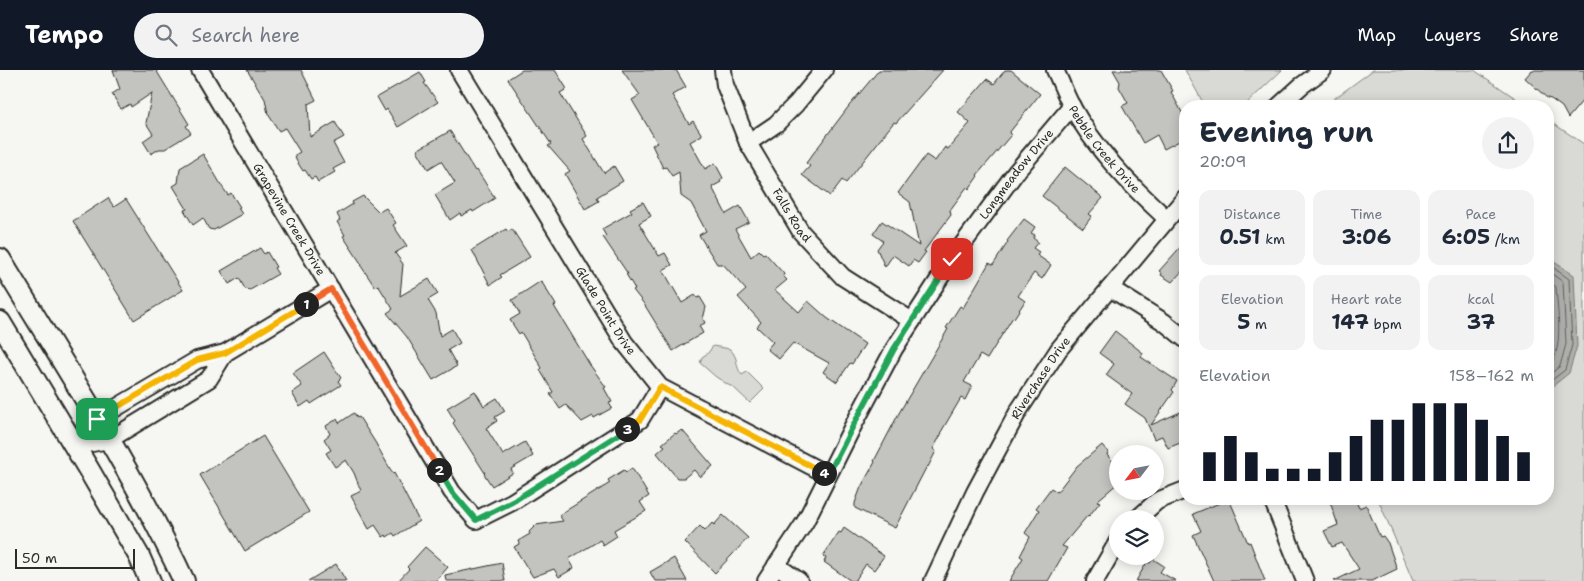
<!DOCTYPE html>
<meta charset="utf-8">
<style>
:root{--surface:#fff;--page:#f2f2f3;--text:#1f2937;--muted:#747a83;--accent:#111827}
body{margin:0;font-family:"Shantell Sans",sans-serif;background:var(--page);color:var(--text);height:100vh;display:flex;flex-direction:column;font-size:19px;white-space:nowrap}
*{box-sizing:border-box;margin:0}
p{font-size:16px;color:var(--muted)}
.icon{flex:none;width:28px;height:28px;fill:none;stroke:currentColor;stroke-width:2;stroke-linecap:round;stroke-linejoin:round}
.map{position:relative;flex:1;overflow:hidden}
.sheet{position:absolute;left:1179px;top:30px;width:375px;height:405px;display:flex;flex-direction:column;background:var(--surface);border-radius:20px;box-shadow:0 2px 12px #0003}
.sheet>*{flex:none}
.needle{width:32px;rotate:238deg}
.buttons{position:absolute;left:1109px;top:375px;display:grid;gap:10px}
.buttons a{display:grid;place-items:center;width:55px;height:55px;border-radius:50%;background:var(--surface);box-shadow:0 2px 12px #0003;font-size:25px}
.scale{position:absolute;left:15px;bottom:12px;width:120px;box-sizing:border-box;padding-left:5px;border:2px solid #2b2b2b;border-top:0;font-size:14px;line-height:18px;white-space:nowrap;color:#2b2b2b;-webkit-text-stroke:4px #f6f6f2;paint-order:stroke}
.pin{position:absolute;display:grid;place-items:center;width:42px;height:42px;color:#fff;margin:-21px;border-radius:10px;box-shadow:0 2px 8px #0006}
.km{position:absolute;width:25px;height:25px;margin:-12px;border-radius:50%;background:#222;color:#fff;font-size:14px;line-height:25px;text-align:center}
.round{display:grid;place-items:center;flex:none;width:52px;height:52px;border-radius:26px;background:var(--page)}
.summary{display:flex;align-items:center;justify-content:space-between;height:85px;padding:0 20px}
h1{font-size:28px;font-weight:700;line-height:38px}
.figures{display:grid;grid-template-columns:repeat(3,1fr);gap:8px;height:85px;padding:5px 20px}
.figures div{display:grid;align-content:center;border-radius:12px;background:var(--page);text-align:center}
.figures b{font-size:21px;font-weight:700}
.figures small{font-size:14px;font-weight:400}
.figures p{font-size:14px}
.chart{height:140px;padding:10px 20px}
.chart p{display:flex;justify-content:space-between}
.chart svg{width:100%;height:90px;margin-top:5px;stroke:var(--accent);stroke-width:6}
header{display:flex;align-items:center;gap:30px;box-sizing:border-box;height:70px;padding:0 25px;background:var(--accent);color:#fff}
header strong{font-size:24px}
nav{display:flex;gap:28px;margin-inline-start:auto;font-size:18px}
.search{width:350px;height:45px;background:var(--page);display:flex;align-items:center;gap:12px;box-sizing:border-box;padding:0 18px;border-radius:28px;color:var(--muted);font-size:19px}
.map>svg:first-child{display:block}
</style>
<header>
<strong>Tempo</strong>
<div class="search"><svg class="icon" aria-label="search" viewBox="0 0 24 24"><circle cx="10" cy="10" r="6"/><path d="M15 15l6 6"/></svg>Search here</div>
<nav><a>Map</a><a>Layers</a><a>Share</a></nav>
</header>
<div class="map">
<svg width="1584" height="511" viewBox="0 0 1584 511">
<rect width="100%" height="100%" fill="#f6f6f2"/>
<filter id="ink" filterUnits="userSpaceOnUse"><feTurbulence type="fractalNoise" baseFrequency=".02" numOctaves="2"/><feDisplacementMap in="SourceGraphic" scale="10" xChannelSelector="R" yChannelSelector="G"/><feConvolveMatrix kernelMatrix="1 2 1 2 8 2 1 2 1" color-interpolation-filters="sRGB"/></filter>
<g filter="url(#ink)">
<g fill="#d9d9d5" stroke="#828280">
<path d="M1185,0H1282L1244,36H1205Z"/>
<path d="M1373,0H1474L1527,36H1324Z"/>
<path d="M1548,50L1584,74V511H1413L1378,429H1548Z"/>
<path d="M713,276L730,279C740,290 734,295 742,305L747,302L764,319L750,333L732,316H730L716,307L700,293L702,287L708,283Z"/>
</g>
<path fill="#aeaeab" stroke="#7a7a78" d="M1548,188L1574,205L1577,276L1569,303L1548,320Z"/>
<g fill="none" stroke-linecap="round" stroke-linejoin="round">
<g stroke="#5f5f5e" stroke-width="1">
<path d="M1548,194L1569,209L1572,275L1565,300L1548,313"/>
<path d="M1548,201L1563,212L1566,274L1560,296L1548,306"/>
<path d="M1548,210L1556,217C1557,237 1565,283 1548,296"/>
</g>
</g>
<g fill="#c3c3c0" stroke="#2b2b2b">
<path d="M113,0H156L189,54L186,56L191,63L165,79H159L151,84L143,71L153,64L146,53L152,23L131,37L130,34L121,39L112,24L120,19Z"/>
<path d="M247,0H301L316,30L308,34L310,67L335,52L344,67L333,73L344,93L333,99L335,102L318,112L315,107L311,109L305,100L303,101L296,90L295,85L300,82L285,58L279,61L268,44L265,29Z"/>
<path d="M522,0H555L567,19L560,23L587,66L583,69L604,103L614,96L623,111L597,127L599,131L585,139L565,104L570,101L548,76L551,74L508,9Z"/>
<path d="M622,0H676L686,17L672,25L689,54L693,51L702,65L690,72L705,99L715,93L723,108L720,110L721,112L712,117L726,144L740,136L749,152L735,159L751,187L759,180L763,184L765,183L784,204L783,206L787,210L775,220L799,242L808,231L827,248L865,274L852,294L850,293L837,312L823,302L829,293L793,273L779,289L767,279L773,272L757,257L761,252L738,227L746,220L723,194H717L699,165L706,161L691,133L681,126L679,102L672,106L666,97L663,98L652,75L657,72L632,30L640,25Z"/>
<path d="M879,0H943L896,53L894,52L846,113L842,110L830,126L802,105L810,96L806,93L849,36Z"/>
<path d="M1005,0H1011L1040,24L1009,63L1011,65L977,105L978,106L969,119L967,117L950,140L951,145L924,181L926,182L918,193L913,190L909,196L893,185L885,197L877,179L883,171L873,164L882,151L919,176L910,132L898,123L926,85L935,91L945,77L948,79L970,53L958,42L987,9L994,14Z"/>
<path d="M1113,0H1161L1173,21L1171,22L1185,48V68L1164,79L1157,65L1143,73L1122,36L1128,33L1119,17L1120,12Z"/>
<path d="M1532,0H1584V29L1568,48L1562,37L1551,29L1547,28L1525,8Z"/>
<path d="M420,2L426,12L424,13L438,32L398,57L387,39L385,41L377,27Z"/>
<path d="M450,61L475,101L477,100L495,128L473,142L472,140L461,146L460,143L450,150L435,125L455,113L441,91L428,99L417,80Z"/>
<path d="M203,84L223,118L228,125L231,123L240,137L238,138L242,144L214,160L209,159L203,148L193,155L184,140L187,139L173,116L178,113L180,98Z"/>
<path d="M1065,97L1103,128L1089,144L1092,146L1083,158L1042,126Z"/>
<path d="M363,126L379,142L386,138L396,153L393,155L407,176L395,183L403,194L400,226L429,209L438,224L428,230L436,243L440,266L452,259L460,273L448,280L457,296L433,310L407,267L387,243L393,239L378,215L375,217L361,196L362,195L343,166L345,165L337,152L340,150L337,144L353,134L352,132Z"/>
<path d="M108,128L114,137L126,129L183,220L134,250L73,151Z"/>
<path d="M643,132L651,146L639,153L659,186L665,183L672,195L663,200L682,233L695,225L697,228L700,227L706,237L703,249L705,253L699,256L703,263L673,281L644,234L633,220L635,219L626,204H628L603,167L606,166L602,159L632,142L630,139Z"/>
<path d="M1024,149L1035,157L1031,163L1035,165L1033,168L1038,172L1033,178L1039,182L1037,185L1051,195L1042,209L1034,203L1018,226L1025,231L1014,248L1013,247L987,289L980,285L964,312L972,316L965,330L961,328L941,362L942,363L933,379L936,381L928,397L927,396L895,458L855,438V433L861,417L875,392L874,391L899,343L948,259L946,258L960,236L963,238L989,193L993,195L1008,172L1007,171Z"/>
<path d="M506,159L508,162L512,159L530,187L500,205L502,207L490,215L472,180Z"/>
<path d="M1185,172V198L1172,212L1161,205L1162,203L1159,201Z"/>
<path d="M260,178L264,184L267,182L276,197L274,198L278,204L250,220L245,219L239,208L229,214L221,201Z"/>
<path d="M541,211L556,235L554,236L590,295L606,317L604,318L612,332L609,333L612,338L594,348L593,346L582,352L566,335L560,339L550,324L553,322L540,300L542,298L521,262L519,264L510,250L520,244L512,230Z"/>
<path d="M1115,261L1143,283L1141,287L1177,311L1172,320L1174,322L1151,355L1185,340V371L1168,378L1162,366L1154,369L1145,348L1125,334L1132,324L1106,305L1114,294L1099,283Z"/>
<path d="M324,282L341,308L338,311L341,315L311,334L309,331L300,337L292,323L302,316L293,303Z"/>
<path d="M475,321L484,336L497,328L505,341L495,347L497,351L486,358L503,385L525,372L533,386L511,399L513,403L492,416L484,404L485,403L453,353L455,351L447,338Z"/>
<path d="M354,343L357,348L359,347L375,372L393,404L394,403L419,451L395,466L393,463L387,467L386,465L383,467L375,455L369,459L351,426L361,421L354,403L346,390L335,397L326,383L331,380L324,369L330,364L326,356L337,349L339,353Z"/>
<path d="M682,360L713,396L700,407L694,400L684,408H677L657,383L665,376L662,374L675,363L676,364Z"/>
<path d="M263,366L309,442L245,481L200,405Z"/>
<path d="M1102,375L1108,382L1107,385L1118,397V413L1097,431L1100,432L1089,446L1088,445L1062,476L1067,478L1048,511H1009L1023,488L1020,486L1030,467L1025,463L1039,440L1036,438L1051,418L1057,422L1077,396Z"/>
<path d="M632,398L649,426L640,432L646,441L614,460L617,466L603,475L600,470L569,489L574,498L559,507L554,499L533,507L514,477L519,474L518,471L530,464L529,462L536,455L563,451L559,445L610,413L608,410L624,400L626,402Z"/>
<path d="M1229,429L1248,473L1250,472L1265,511H1214L1193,465L1201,461L1193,444Z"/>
<path d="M1329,429H1355L1359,438L1366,435L1380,467L1383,466L1388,473L1397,499L1372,511H1334L1359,499L1342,473L1332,477L1324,461L1338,455Z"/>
<path d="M723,445L748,468L715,503L685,472L700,456L705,461L712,453L714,455Z"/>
<path d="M844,458L884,486L874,500L866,494L855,511H851L824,492L826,488L823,486L839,462L841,463Z"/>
<path d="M425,477L448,497L436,511H398L409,499L407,497Z"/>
<path d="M674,488L687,511H655L650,502Z"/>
<path d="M1153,489L1164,496L1160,502L1176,511H1136L1147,492L1150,493Z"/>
<path d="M502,493L505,511H446L445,505Z"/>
<path d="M336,494L346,511H308Z"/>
</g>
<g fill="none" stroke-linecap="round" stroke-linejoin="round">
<g stroke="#2b2b2b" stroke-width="20">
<g id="minor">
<path id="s1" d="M200,0L452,422L476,450L512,432L640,350L660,317"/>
<path id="s2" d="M459,0L624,272L660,317L828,405"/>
<path id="s3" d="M723,0L725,15L748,73L801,162L843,207L912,251"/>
<path id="s4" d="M1055,0C1061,12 1065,24 1071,35C1095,79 1130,115 1167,149"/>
<path d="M1279,36L1301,16L1323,0"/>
<path d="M748,73L776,54L796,34L824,0"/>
<path d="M1110,218L1164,252L1185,269"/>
<path d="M75,376L97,349L197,290L225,283L331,219"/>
<path d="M75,376L109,370L209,309L225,283"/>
<path d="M1272,429L1305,511"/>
<path d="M1137,449L1157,431L1185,420"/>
<path d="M776,495L799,511"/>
<path id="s5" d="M766,511L805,452L854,354L894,279L952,189L1016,102L1072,36"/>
<path id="s6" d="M933,511L975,422L1019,340L1059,279L1185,128"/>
<path d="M1095,511L1118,471"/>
</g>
</g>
<g stroke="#2b2b2b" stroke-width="24">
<g id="major">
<path d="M0,189C64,295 132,399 184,511"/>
<path d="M0,252L89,400L139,486L150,511"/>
</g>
</g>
<use href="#minor" stroke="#f6f6f2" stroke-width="16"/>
<use href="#major" stroke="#f6f6f2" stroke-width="20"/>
</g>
</g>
<g fill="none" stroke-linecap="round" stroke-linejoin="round" filter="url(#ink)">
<g stroke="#fff" stroke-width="10">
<path id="split-1" d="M97,349L197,290L225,283L306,234"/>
</g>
<g stroke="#fff" stroke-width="10">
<path id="split-2" d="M306,234L331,219L439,400"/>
</g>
<g stroke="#fff" stroke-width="10">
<path id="split-3" d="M439,400L452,422L476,450L512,432L627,359"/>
</g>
<g stroke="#fff" stroke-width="10">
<path id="split-4" d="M627,359L640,350L660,317L824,403"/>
</g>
<g stroke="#fff" stroke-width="10">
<path id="split-5" d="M824,403L828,405L854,354L894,279L952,189"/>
</g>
<use href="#split-1" stroke="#f5b400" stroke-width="6"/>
<use href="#split-2" stroke="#f0652b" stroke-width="6"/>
<use href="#split-3" stroke="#22a559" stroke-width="6"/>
<use href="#split-4" stroke="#f5b400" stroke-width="6"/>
<use href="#split-5" stroke="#22a559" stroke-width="6"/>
</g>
<g text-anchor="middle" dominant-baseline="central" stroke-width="4" stroke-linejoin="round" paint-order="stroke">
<g font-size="12" fill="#2b2b2b" stroke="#f6f6f2">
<text stroke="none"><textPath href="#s4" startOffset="94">Pebble Creek Drive</textPath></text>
<text stroke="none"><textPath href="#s5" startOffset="479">Longmeadow Drive</textPath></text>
<text stroke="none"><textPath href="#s3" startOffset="162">Falls Road</textPath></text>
<text stroke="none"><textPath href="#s1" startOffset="174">Grapevine Creek Drive</textPath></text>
<text stroke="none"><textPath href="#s2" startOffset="282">Glade Point Drive</textPath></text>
<text stroke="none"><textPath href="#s6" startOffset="230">Riverchase Drive</textPath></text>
</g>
</g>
</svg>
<div class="buttons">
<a><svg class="needle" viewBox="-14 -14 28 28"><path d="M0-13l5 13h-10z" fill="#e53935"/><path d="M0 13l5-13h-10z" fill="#747a83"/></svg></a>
<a><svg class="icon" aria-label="layers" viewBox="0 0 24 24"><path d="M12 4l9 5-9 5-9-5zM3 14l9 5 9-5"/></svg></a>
</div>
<div class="scale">50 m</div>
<div class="pin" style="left:97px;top:349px;background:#1e9e55"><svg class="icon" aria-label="arrive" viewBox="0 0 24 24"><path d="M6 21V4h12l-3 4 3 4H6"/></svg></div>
<div class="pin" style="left:952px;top:189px;background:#d93025"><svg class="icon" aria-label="check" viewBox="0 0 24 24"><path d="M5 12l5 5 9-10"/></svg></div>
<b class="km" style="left:306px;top:234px">1</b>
<b class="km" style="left:439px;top:400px">2</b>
<b class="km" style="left:627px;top:359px">3</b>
<b class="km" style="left:824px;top:403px">4</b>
<section class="sheet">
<div class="summary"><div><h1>Evening run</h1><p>20:09</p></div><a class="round"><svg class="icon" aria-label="share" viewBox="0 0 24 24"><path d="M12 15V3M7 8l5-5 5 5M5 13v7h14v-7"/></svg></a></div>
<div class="figures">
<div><p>Distance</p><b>0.51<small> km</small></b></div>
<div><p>Time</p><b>3:06</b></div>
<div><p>Pace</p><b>6:05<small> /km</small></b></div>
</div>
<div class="figures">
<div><p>Elevation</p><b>5<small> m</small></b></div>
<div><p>Heart rate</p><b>147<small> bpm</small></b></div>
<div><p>kcal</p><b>37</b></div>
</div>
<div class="chart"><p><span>Elevation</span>158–162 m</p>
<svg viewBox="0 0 160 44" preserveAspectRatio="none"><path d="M5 44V30M15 44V22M25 44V30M35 44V38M45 44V38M55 44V38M65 44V30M75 44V22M85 44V14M95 44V14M105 44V6M115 44V6M125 44V6M135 44V14M145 44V22M155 44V30"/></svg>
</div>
</section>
</div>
